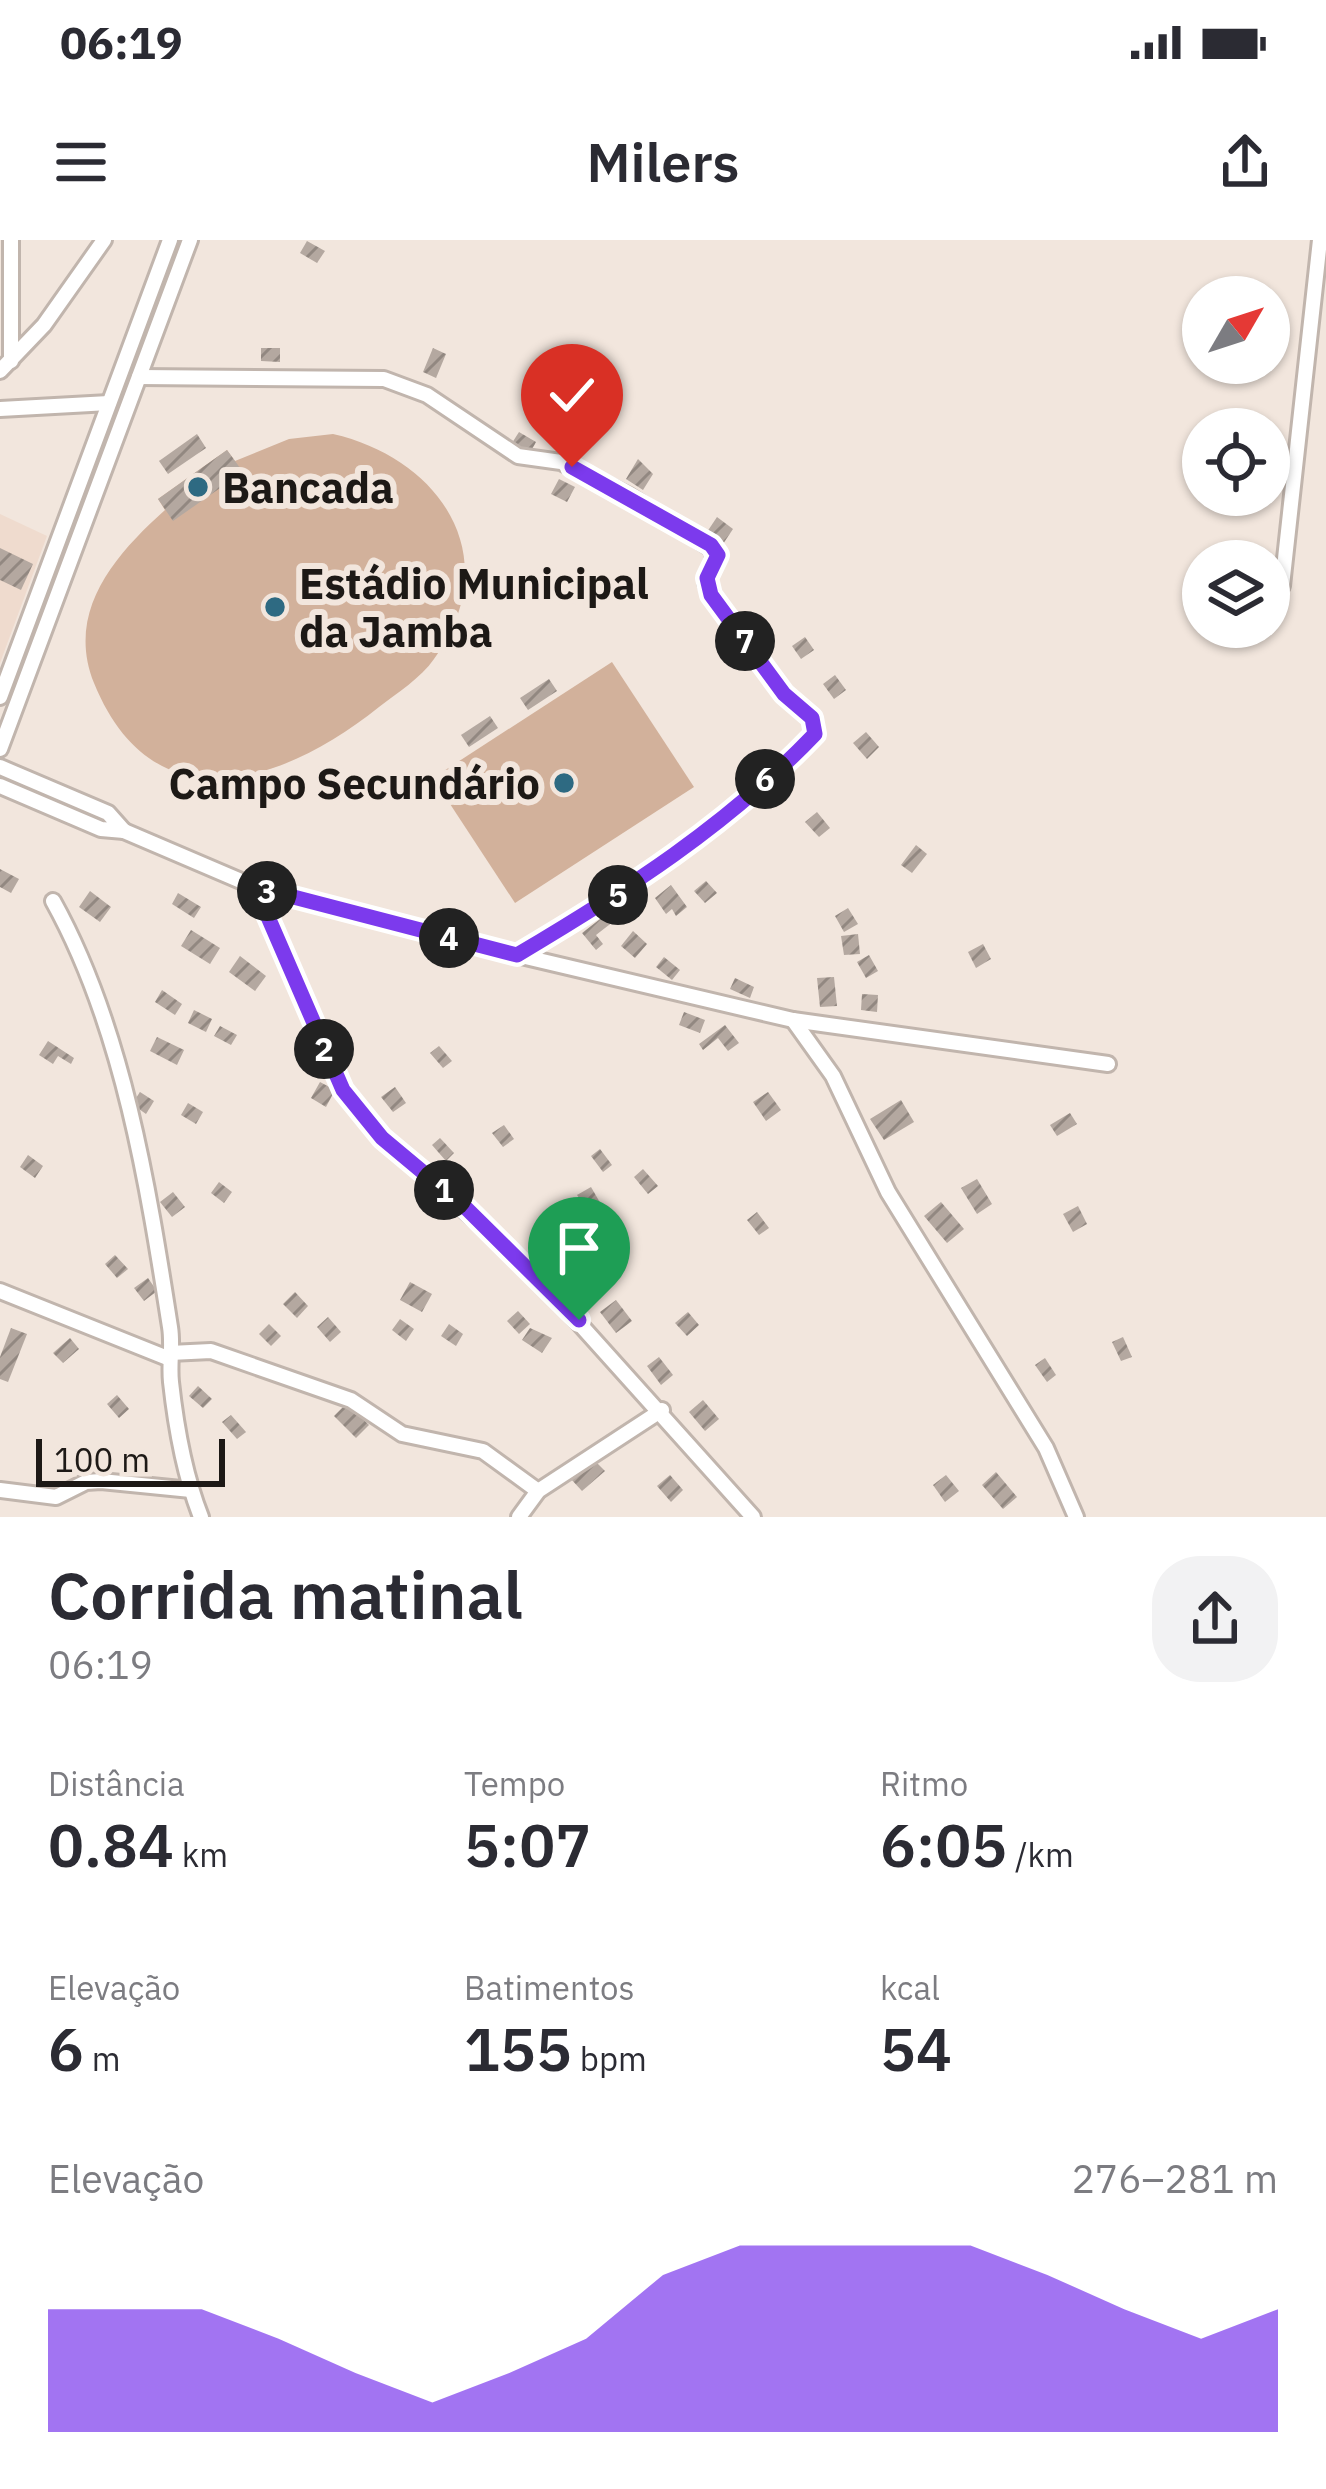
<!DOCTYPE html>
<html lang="pt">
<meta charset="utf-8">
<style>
:root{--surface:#fff;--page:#f2f2f3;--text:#2b2b33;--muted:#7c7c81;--accent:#7c3aed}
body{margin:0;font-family:"IBM Plex Sans",sans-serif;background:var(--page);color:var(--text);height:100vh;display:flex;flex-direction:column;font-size:45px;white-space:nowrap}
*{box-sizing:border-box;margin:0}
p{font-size:39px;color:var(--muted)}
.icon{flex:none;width:66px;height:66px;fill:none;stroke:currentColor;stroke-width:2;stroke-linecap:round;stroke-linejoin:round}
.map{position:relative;height:1277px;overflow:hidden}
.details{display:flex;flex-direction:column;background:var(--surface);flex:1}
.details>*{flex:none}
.needle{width:78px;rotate:51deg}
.buttons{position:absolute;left:1182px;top:36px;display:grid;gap:24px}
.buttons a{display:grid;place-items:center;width:108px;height:108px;border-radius:50%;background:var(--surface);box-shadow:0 3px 9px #0004;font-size:60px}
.scale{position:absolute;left:36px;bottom:30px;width:189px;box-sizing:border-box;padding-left:12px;border:6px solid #1d1916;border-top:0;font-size:33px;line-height:42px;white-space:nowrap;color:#1d1916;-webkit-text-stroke:9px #f2e6dd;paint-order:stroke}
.pin{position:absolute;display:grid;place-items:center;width:102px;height:102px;color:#fff;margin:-123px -51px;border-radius:50% 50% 50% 0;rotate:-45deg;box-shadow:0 0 12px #0007}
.pin .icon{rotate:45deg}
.km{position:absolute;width:60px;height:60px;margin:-30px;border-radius:50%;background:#222;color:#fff;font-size:33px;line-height:60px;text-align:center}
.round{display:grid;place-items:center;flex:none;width:126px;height:126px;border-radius:48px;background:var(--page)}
.headline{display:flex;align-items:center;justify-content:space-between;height:204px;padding:0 48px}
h1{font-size:66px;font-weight:600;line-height:90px}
.metrics{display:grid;grid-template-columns:repeat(3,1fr);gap:18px;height:204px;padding:12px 48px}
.metrics div{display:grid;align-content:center}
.metrics b{font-size:60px;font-weight:600}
.metrics small{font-size:33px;font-weight:400}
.metrics p{font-size:33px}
.chart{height:336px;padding:24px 48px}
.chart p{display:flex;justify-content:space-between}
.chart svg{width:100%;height:216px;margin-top:12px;fill:var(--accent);opacity:.7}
.status{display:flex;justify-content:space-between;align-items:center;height:84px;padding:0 60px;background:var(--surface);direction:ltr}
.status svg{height:33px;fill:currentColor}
header{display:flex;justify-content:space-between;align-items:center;height:156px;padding:0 48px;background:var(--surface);font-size:54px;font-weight:600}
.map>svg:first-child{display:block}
</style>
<div class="status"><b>06:19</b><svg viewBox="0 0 49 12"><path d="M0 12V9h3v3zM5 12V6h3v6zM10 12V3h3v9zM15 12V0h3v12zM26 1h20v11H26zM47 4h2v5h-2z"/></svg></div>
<header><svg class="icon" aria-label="menu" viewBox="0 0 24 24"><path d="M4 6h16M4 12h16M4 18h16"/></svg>Milers<svg class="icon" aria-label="share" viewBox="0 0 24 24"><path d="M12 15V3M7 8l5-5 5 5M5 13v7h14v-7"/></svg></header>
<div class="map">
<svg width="1326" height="1277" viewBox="0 0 1326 1277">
<defs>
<pattern id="building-hatch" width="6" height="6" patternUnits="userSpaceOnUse" patternTransform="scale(3)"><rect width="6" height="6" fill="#b4a8a0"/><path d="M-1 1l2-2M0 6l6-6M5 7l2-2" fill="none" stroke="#928881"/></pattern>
</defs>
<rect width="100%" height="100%" fill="#f2e6dd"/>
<path fill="#efdbce" d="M0,274L47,296L0,423Z"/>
<g fill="#d2b19b">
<path d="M333,194C442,219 507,319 434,419C421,438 397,453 379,467C283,544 153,588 94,443C65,371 116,314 165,270L158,259L227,210L235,221L289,199Z"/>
<path d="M612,422L694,547L515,663L433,538Z"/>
</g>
<g fill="url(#building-hatch)">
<path d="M307,1L325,11L317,23L300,13Z"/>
<path d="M261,108H280V122L261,121Z"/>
<path d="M433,108L446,114L436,138L423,132Z"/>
<path d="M519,192L536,202L530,213L512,203Z"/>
<path d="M197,194L206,208L168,234L159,221Z"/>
<path d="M227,210L243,232L173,281L158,259Z"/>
<path d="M638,219L653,234L643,250L626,239Z"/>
<path d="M559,239L575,247L567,262L551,254Z"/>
<path d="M717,277L733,289L723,304L707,292Z"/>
<path d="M0,308L33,324L21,350L0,340Z"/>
<path d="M805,397L814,410L801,419L792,406Z"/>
<path d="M835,435L846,450L834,459L823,444Z"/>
<path d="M549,439L557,451L528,470L520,458Z"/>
<path d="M490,476L498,488L469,507L461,495Z"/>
<path d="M866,492L879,507L867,519L853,503Z"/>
<path d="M817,572L830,588L819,597L805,582Z"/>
<path d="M916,605L927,614L912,633L901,625Z"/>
<path d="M0,629L19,639L11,653L0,647Z"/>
<path d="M706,641L717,653L705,663L694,651Z"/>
<path d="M671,645L687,667L676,676L672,669L666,674L655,658Z"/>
<path d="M90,651L111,667L100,682L79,667Z"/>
<path d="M178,653L201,667L194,678L172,664Z"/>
<path d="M626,659L632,667L596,695L603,704L596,710L582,693Z"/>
<path d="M848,668L858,684L844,692L835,676Z"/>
<path d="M191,690L220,708L210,724L181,706Z"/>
<path d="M633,691L647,704L635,718L621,706Z"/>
<path d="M858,694L860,714L844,715L841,696Z"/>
<path d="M983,704L991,719L976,728L968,712Z"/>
<path d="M869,715L878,731L866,738L857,722Z"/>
<path d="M240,716L266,736L255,751L229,732Z"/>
<path d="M664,717L680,730L672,740L656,727Z"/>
<path d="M834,737L837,766L820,767L817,738Z"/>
<path d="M735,738L754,747L750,758L730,749Z"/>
<path d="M162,750L182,764L175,775L155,762Z"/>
<path d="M862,754L878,755L877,772L861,770Z"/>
<path d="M194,770L212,779L206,792L188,783Z"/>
<path d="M684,772L705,780L700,793L679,785Z"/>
<path d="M725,785L739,803L728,811L718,798L703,810L699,804Z"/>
<path d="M220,786L237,795L231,805L214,796Z"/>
<path d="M157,797L184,810L177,825L150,811Z"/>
<path d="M48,801L74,818L71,824L58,816L53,824L39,815Z"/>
<path d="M439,806L452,821L443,828L430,813Z"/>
<path d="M320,842L335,850L326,867L311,858Z"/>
<path d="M395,847L406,863L393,872L381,857Z"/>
<path d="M140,852L154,861L146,874L132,864Z"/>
<path d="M768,852L781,870L766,881L753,862Z"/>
<path d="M901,860L914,882L884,900L870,879Z"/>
<path d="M188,863L203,872L196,884L181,875Z"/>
<path d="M1070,873L1077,884L1057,896L1050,885Z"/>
<path d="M504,885L514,899L503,907L492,893Z"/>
<path d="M440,898L454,913L446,921L432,905Z"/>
<path d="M600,909L612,925L603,932L591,916Z"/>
<path d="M28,915L43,926L35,938L20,927Z"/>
<path d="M643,929L658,946L648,954L634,937Z"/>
<path d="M977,939L992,964L977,974L961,948Z"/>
<path d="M219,942L232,952L224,963L211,953Z"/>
<path d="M591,947L602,966L590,973L577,955Z"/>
<path d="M173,952L185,967L172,977L160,962Z"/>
<path d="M941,962L964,989L947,1003L924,976Z"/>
<path d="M1078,966L1087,984L1073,992L1063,974Z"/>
<path d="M757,972L769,988L759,995L747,980Z"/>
<path d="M115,1015L128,1029L117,1038L105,1024Z"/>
<path d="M586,1021L599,1038L586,1048L573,1031Z"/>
<path d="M148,1038L157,1051L144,1061L134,1048Z"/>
<path d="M410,1042L432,1054L422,1072L400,1060Z"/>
<path d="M295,1052L308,1066L297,1078L283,1064Z"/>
<path d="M616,1060L632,1081L616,1093L600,1072Z"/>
<path d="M518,1071L530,1084L519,1094L507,1081Z"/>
<path d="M688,1072L699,1085L687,1096L675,1083Z"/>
<path d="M328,1077L341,1092L330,1102L317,1087Z"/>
<path d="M400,1079L414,1089L406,1101L392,1090Z"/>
<path d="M269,1084L281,1096L271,1106L259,1094Z"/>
<path d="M449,1084L463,1094L456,1106L441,1096Z"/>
<path d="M11,1088L27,1094L8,1142L0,1139V1117Z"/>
<path d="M530,1088L552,1098L542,1113L522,1100Z"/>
<path d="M1123,1097L1132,1117L1121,1121L1112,1102Z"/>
<path d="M70,1098L79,1109L63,1123L53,1113Z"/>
<path d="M659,1117L673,1135L661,1145L647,1126Z"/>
<path d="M1045,1118L1056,1135L1047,1142L1035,1125Z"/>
<path d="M198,1146L212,1159L203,1168L189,1156Z"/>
<path d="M117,1155L129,1169L119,1178L107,1164Z"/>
<path d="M703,1160L719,1179L705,1191L689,1172Z"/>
<path d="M347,1163L369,1185L356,1198L334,1176Z"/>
<path d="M231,1175L246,1192L237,1199L222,1182Z"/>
<path d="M595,1221L605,1231L582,1251L570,1238Z"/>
<path d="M996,1232L1017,1257L1003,1269L982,1245Z"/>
<path d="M670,1235L683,1250L671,1262L657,1246Z"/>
<path d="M946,1235L959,1251L945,1262L933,1245Z"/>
</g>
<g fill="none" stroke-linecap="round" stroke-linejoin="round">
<g stroke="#c1b5ad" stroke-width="20">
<g id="minor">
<path d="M11,121V0"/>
<path d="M0,131L44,85L104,0"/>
<path d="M139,137L384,139L427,155L518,216L561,222L629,256L716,311L706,343L711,355L784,454L812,479L815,494C728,587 625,651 517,715"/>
<path d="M0,169L109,163"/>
<path d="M1282,346L1320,0"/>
<path d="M0,457L170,0"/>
<path d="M0,509L190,0"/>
<path d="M0,527L108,573L124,591L101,589L0,546"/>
<path d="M124,591L255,647L517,715L793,780L1108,824"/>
<path d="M255,647L343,850L382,898L525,1023L753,1277"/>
<path d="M53,661C123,787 148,946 170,1087C173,1105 169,1124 171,1142C176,1188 184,1234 201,1277"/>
<path d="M793,780L833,836L888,952L1046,1208L1076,1277"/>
<path d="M0,1051L170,1119"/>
<path d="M170,1113L211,1111L351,1160L402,1194L483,1211L538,1251"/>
<path d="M0,1250L56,1257L86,1242L101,1241L191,1250"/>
<path d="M519,1277L538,1251L662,1170"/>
</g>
</g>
<use href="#minor" stroke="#fff" stroke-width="14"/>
</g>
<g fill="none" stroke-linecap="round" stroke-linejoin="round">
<g stroke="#fff" stroke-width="24">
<path id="route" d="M572,227L711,305L718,315L707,338L711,355L784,454L812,478L815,494C727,586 625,651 517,715L255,647L343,850L382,898L467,969L579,1080"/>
</g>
<use href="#route" stroke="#7c3aed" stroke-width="15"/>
</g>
<g fill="#2e6a82" stroke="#f2e6dd" stroke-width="4.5">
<circle cx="198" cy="247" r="12"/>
<circle cx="275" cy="367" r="12"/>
<circle cx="564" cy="543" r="12"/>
</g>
<g text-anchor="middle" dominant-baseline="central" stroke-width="12" stroke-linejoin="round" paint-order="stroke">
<g font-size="42" font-weight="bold" fill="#1d1916" stroke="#f2e6dd" text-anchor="start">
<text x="222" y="247">Bancada</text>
<text x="299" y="343">Estádio Municipal<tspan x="299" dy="48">da Jamba</tspan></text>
<text x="540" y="543" text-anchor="end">Campo Secundário</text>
</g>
</g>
</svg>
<div class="buttons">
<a><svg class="needle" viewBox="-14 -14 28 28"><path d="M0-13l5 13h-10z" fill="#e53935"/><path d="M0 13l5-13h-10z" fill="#7c7c81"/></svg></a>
<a><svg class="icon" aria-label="locate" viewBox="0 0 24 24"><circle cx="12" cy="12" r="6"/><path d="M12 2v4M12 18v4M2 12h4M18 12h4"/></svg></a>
<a><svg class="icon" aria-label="layers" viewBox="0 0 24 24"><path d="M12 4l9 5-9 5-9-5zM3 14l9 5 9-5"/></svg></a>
</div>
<div class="scale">100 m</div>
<div class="pin" style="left:579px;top:1080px;background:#1e9e55"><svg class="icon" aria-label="arrive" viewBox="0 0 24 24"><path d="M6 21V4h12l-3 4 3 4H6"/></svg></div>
<div class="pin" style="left:572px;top:227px;background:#d93025"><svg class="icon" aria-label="check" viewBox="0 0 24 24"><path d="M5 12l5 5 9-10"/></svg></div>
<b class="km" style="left:444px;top:950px">1</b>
<b class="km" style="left:324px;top:809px">2</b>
<b class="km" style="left:267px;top:651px">3</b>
<b class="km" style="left:449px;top:698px">4</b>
<b class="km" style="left:618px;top:655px">5</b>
<b class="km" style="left:765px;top:539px">6</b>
<b class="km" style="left:745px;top:401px">7</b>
</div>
<section class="details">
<div class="headline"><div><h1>Corrida matinal</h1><p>06:19</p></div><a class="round"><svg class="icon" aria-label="share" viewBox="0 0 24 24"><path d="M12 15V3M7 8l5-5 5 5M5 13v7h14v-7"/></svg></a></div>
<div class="metrics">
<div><p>Distância</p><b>0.84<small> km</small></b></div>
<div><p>Tempo</p><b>5:07</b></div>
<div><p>Ritmo</p><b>6:05<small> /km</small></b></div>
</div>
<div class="metrics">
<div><p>Elevação</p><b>6<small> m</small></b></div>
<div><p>Batimentos</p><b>155<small> bpm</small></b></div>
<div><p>kcal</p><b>54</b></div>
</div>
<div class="chart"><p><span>Elevação</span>276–281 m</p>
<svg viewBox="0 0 160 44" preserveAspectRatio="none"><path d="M0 44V19L10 19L20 19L30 25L40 32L50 38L60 32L70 25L80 12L90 6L100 6L110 6L120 6L130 12L140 19L150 25L160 19V44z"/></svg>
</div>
</section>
